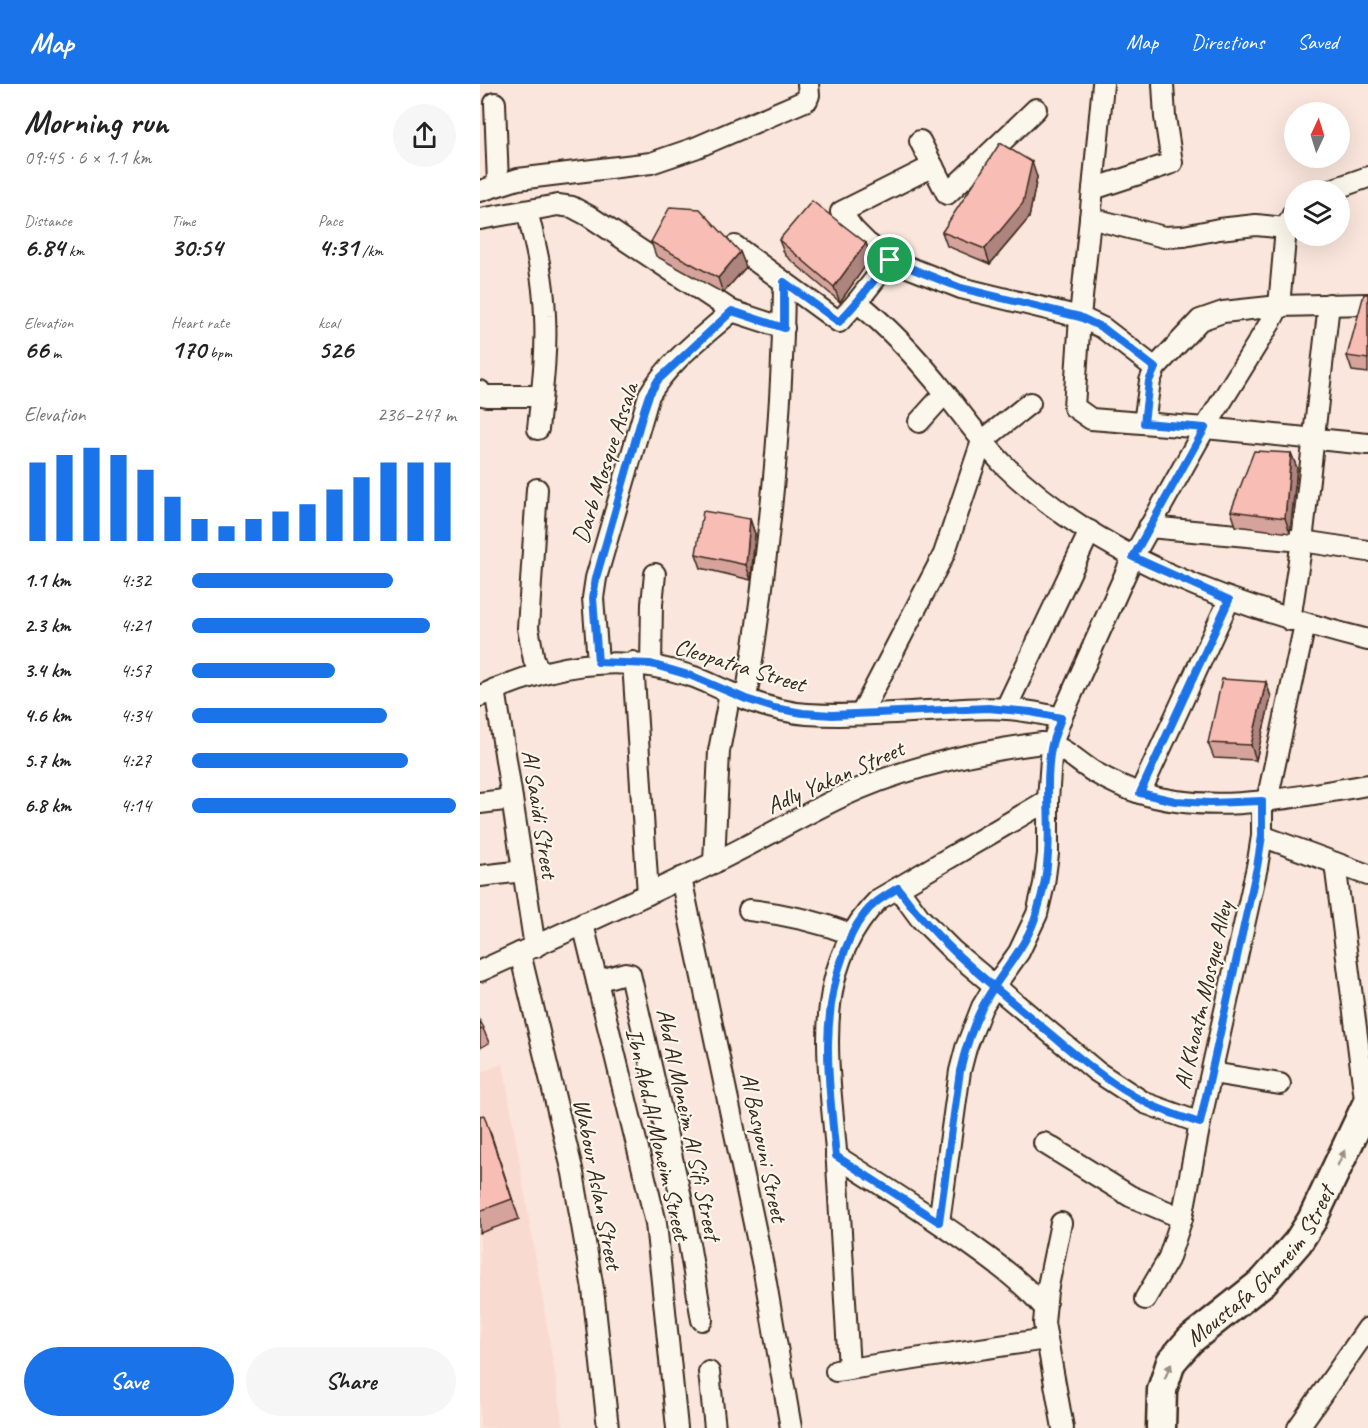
<!DOCTYPE html>
<meta charset="utf-8">
<style>
:root{--surface:#fff;--page:#f6f6f6;--text:#222;--muted:#767676;--accent:#1a73e8}
body{margin:0;font-family:Caveat,sans-serif;background:var(--page);color:var(--text);height:100vh;display:flex;flex-direction:column;font-size:22px;white-space:nowrap}
*{box-sizing:border-box;margin:0}
p{font-size:20px;color:var(--muted)}
.icon{flex:none;width:33px;height:33px;fill:none;stroke:currentColor;stroke-width:2;stroke-linecap:round;stroke-linejoin:round}
.map{position:relative;flex:1;overflow:hidden}
.sheet{display:flex;flex-direction:column;background:var(--surface);width:480px}
.sheet>*{flex:none}
.needle{width:39px;rotate:4deg}
.buttons{position:absolute;left:804px;top:18px;display:grid;gap:12px}
.buttons a{display:grid;place-items:center;width:66px;height:66px;border-radius:50%;background:var(--surface);box-shadow:0 6px 24px #0002;font-size:30px}
.pin{position:absolute;display:grid;place-items:center;width:51px;height:51px;color:#fff;margin:-26px;border:3px solid #fff;border-radius:50%;box-shadow:0 2px 6px #0007}
.round{display:grid;place-items:center;flex:none;width:63px;height:63px;border-radius:32px;background:var(--page)}
.headline{display:flex;align-items:center;justify-content:space-between;height:102px;padding:0 24px}
h1{font-size:33px;font-weight:700;line-height:45px}
.figures{display:grid;grid-template-columns:repeat(3,1fr);gap:9px;height:102px;padding:6px 24px}
.figures div{display:grid;align-content:center}
.figures b{font-size:26px;font-weight:700}
.figures small{font-size:16px;font-weight:400}
.figures p{font-size:16px}
.chart{height:168px;padding:12px 24px}
.chart p{display:flex;justify-content:space-between}
.chart svg{width:100%;height:108px;margin-top:6px;stroke:var(--accent);stroke-width:6}
.button{display:flex;gap:12px;margin-top:auto;padding:12px 24px}
.button a{flex:1;height:69px;border-radius:36px;background:var(--accent);color:#fff;font-size:24px;font-weight:700;line-height:69px;text-align:center}
.button a+a{background:var(--page);color:var(--text)}
ul{padding:0 24px;list-style:none;font-size:20px}
li{display:grid;grid-template-columns:96px 72px 1fr;align-items:center;height:45px}
li i{height:15px;border-radius:8px;background:var(--accent)}
header{display:flex;align-items:center;gap:36px;box-sizing:border-box;height:84px;padding:0 30px;background:var(--accent);color:#fff}
header strong{font-size:28px}
nav{display:flex;gap:33px;margin-inline-start:auto;font-size:21px}
main{display:flex;flex:1;min-height:0}
.map>svg:first-child{display:block}
</style>
<header>
<strong>Map</strong>
<nav><a>Map</a><a>Directions</a><a>Saved</a></nav>
</header>
<main>
<section class="sheet">
<div class="headline"><div><h1>Morning run</h1><p>09:45 · 6 × 1.1 km</p></div><a class="round"><svg class="icon" aria-label="share" viewBox="0 0 24 24"><path d="M12 15V3M7 8l5-5 5 5M5 13v7h14v-7"/></svg></a></div>
<div class="figures">
<div><p>Distance</p><b>6.84<small> km</small></b></div>
<div><p>Time</p><b>30:54</b></div>
<div><p>Pace</p><b>4:31<small> /km</small></b></div>
</div>
<div class="figures">
<div><p>Elevation</p><b>66<small> m</small></b></div>
<div><p>Heart rate</p><b>170<small> bpm</small></b></div>
<div><p>kcal</p><b>526</b></div>
</div>
<div class="chart"><p><span>Elevation</span>236–247 m</p>
<svg viewBox="0 0 160 44" preserveAspectRatio="none"><path d="M5 44V12M15 44V9M25 44V6M35 44V9M45 44V15M55 44V26M65 44V35M75 44V38M85 44V35M95 44V32M105 44V29M115 44V23M125 44V18M135 44V12M145 44V12M155 44V12"/></svg>
</div>
<ul>
<li><b>1.1 km</b>4:32<i style="width:76%"></i></li>
<li><b>2.3 km</b>4:21<i style="width:90%"></i></li>
<li><b>3.4 km</b>4:57<i style="width:54%"></i></li>
<li><b>4.6 km</b>4:34<i style="width:74%"></i></li>
<li><b>5.7 km</b>4:27<i style="width:82%"></i></li>
<li><b>6.8 km</b>4:14<i style="width:100%"></i></li>
</ul>
<div class="button"><a>Save</a><a>Share</a></div>
</section>
<div class="map">
<svg width="888" height="1344" viewBox="0 0 888 1344">
<rect width="100%" height="100%" fill="#fae6dc"/>
<filter id="ink" filterUnits="userSpaceOnUse"><feTurbulence type="fractalNoise" baseFrequency=".0167" numOctaves="2"/><feDisplacementMap in="SourceGraphic" scale="12" xChannelSelector="R" yChannelSelector="G"/><feConvolveMatrix kernelMatrix="1 2 1 2 8 2 1 2 1" color-interpolation-filters="sRGB"/></filter>
<g filter="url(#ink)">
<path fill="#f9dad0" d="M23,979L84,1344H0V989Z"/>
<g fill="none" stroke-linecap="round" stroke-linejoin="round">
<g stroke="#3b2a1e" stroke-width="24">
<g id="street">
<path d="M15,19L18,100"/>
<path d="M440,57L467,110L556,25"/>
<path d="M453,82L361,128L373,145L387,159L410,176L481,204L600,233L594,323L611,335L725,344L888,360"/>
<path d="M613,105L623,0"/>
<path d="M851,106L888,93"/>
<path d="M0,107L38,95L171,79L215,64L327,16L329,11L328,0"/>
<path d="M47,127C56,162 64,196 65,232C67,270 62,307 58,345"/>
<path d="M610,134L684,153L704,152L739,145L776,141L806,144"/>
<path d="M0,135L78,121L92,123L109,132L252,227L304,244"/>
<path d="M255,162L359,238L377,218L410,176"/>
<path d="M377,218C411,245 439,276 466,310C484,333 502,358 523,380C622,477 757,523 888,556"/>
<path d="M675,284L623,244L600,233L613,105L692,79L685,33L683,0"/>
<path d="M0,307L2,311L7,312H61"/>
<path d="M439,338L465,309"/>
<path d="M664,339L670,297L675,284L720,236L743,228L799,222L888,220"/>
<path d="M57,405L48,544L54,576L60,589"/>
<path d="M669,443L822,457L888,467"/>
<path d="M810,536L822,457L849,220"/>
<path d="M118,578L113,514L116,494L169,311C189,277 223,253 252,227"/>
<path d="M153,578L168,810"/>
<path d="M171,581L172,520L175,490"/>
<path d="M15,605L55,863"/>
<path d="M0,612C68,581 139,567 211,592C224,596 236,603 249,608C273,619 301,628 327,630C374,633 422,628 468,626C488,625 508,623 527,625C546,626 563,630 581,634"/>
<path d="M266,615C288,477 303,338 304,198"/>
<path d="M526,624L610,447"/>
<path d="M381,630L464,470L502,357L550,319"/>
<path d="M660,709L749,516"/>
<path d="M787,717L825,540"/>
<path d="M0,719L32,715"/>
<path d="M782,752L888,791"/>
<path d="M234,779L239,667L250,609"/>
<path d="M855,779L886,1023L888,1024"/>
<path d="M0,792L43,787"/>
<path d="M201,794L283,1182L311,1344"/>
<path d="M418,804L440,834L473,867L616,987L665,1019L720,1039"/>
<path d="M269,826C306,830 337,837 371,850"/>
<path d="M103,840L176,1139L197,1344"/>
<path d="M40,869L93,1089L113,1205L128,1344"/>
<path d="M0,887C77,852 155,817 231,780C275,759 317,734 361,713C424,683 493,668 562,659C584,662 596,677 614,688C628,696 644,704 660,709C733,732 814,713 888,701"/>
<path d="M117,897L145,889L150,890L202,1118L222,1236"/>
<path d="M732,989L800,1000"/>
<path d="M564,1059L650,1112L702,1134"/>
<path d="M356,1072C403,1102 450,1131 495,1164C520,1182 544,1200 565,1224"/>
<path d="M459,1138L480,987L486,964L502,923L514,903L539,868L557,830L564,800L568,770V716L572,661L581,634L653,473L725,344L790,239L799,222L806,144L814,128"/>
<path d="M581,1139L567,1207L564,1239L583,1344"/>
<path d="M665,1215L688,1176L702,1134L720,1039L777,783L782,752V717"/>
<path d="M369,1285C365,1217 361,1148 357,1080C351,989 326,888 399,815L568,716"/>
<path d="M356,1287L566,1255"/>
<path d="M229,1288L235,1344"/>
<path d="M818,1344L888,1244"/>
</g>
</g>
<g stroke="#3b2a1e" stroke-width="33">
<g id="secondary">
<path id="s1" d="M681,1344L682,1306L691,1278L710,1256L784,1197L818,1158L832,1136L888,1018"/>
</g>
</g>
<use href="#street" stroke="#fbf7ec" stroke-width="20"/>
<use href="#secondary" stroke="#fbf7ec" stroke-width="28"/>
</g>
<g fill="#d5a39c" stroke="#3b2a1e" stroke-width="1.5">
<path d="M557,93L549,134L510,180L467,162L462,148Z"/>
<path d="M299,156L386,159L391,174L360,218L305,171Z"/>
<path d="M171,158L260,168L266,183L243,209L176,172Z"/>
<path d="M888,210V289L872,287L867,272Z"/>
<path d="M811,369L817,384L810,449L756,442L751,427Z"/>
<path d="M270,435L275,450L271,496L221,484L216,470Z"/>
<path d="M786,598L791,613L776,676L734,674L728,659Z"/>
<path d="M0,937L9,959L0,964Z"/>
<path d="M0,1032L11,1050L39,1135L0,1149Z"/>
</g>
<g fill="#ae847f" stroke="#3b2a1e" stroke-width="1.5">
<path d="M552,78L557,93L549,134L510,180L505,165Z"/>
<path d="M386,159L391,174L360,218L354,203Z"/>
<path d="M260,168L266,183L243,209L238,194Z"/>
<path d="M811,369L817,384L810,449L805,434Z"/>
<path d="M270,435L275,450L271,496L266,481Z"/>
<path d="M786,598L791,613L776,676L771,661Z"/>
</g>
<g fill="#f8bdb5" stroke="#3b2a1e" stroke-width="1.5">
<path d="M520,59L552,78L543,119L505,165L462,148Z"/>
<path d="M332,117L386,159L354,203L299,156Z"/>
<path d="M190,123L220,125L260,168L238,194L171,158Z"/>
<path d="M884,210H888V275L867,272Z"/>
<path d="M774,367L811,369L805,434L751,427Z"/>
<path d="M223,427L270,435L266,481L216,470Z"/>
<path d="M742,595L786,598L771,661L728,659Z"/>
<path d="M0,937L4,944L0,946Z"/>
<path d="M4,1031L32,1115L0,1127V1032Z"/>
</g>
<defs><path id="oneway-solid" d="M-6-.8H1V-3.2L6.5 0L1 3.2V.8H-6Z" transform="scale(1.5)"/></defs>
<g fill="#9b9085">
<use href="#oneway-solid" transform="translate(861 1074) rotate(-65)"/>
<use href="#oneway-solid" transform="translate(688 1287) rotate(-67)"/>
</g>
</g>
<g fill="none" stroke-linecap="round" stroke-linejoin="round" filter="url(#ink)">
<g stroke="#fff" stroke-width="12">
<path id="route" d="M410,176L377,218L359,238L304,198V244L252,227L178,296L169,311L164,326L116,494L113,514L118,578L171,580L212,592L266,615L294,624L323,629L352,631L508,624L551,628L581,634C578,643 574,652 572,660C564,695 571,735 568,770C567,789 563,809 557,828C549,857 530,878 514,903C497,928 487,957 480,987L459,1138L356,1072C349,1003 339,935 364,869C369,856 374,843 383,832C392,819 405,812 418,804C457,859 511,900 562,943C595,970 627,999 665,1018C682,1027 702,1033 720,1039L777,783L782,752V717L730,719L695,717L660,709L749,516L653,473L725,344L664,339L669,297L675,284L623,244L600,233L481,204L410,176"/>
</g>
<use href="#route" stroke="#1a73e8" stroke-width="8"/>
</g>
<g text-anchor="middle" dominant-baseline="central" stroke-width="4.5" stroke-linejoin="round" paint-order="stroke">
<g font-size="24" fill="#3b2a1e" stroke="#fbf7ec">
<text transform="translate(125 379) rotate(-72)">Darb Mosque Assala</text>
<text transform="translate(260 581) rotate(17)">Cleopatra Street</text>
<text transform="translate(355 693) rotate(-24)">Adly Yakan Street</text>
<text transform="translate(60 730) rotate(81)">Al Saaidi Street</text>
<text transform="translate(723 911) rotate(-77)">Al Khoatm Mosque Alley</text>
<text transform="translate(209 1040) rotate(78)">Abd Al Moneim Al Sifi Street</text>
<text transform="translate(178 1050) rotate(77)">Ibn Abd Al Moneim Street</text>
<text transform="translate(284 1063) rotate(78)">Al Basyouni Street</text>
<text transform="translate(118 1100) rotate(79)">Wabour Aslan Street</text>
<text stroke="none"><textPath href="#s1" startOffset="200">Moustafa Ghoneim Street</textPath></text>
</g>
</g>
</svg>
<div class="buttons">
<a><svg class="needle" viewBox="-14 -14 28 28"><path d="M0-13l5 13h-10z" fill="#e53935"/><path d="M0 13l5-13h-10z" fill="#767676"/></svg></a>
<a><svg class="icon" aria-label="layers" viewBox="0 0 24 24"><path d="M12 4l9 5-9 5-9-5zM3 14l9 5 9-5"/></svg></a>
</div>
<div class="pin" style="left:410px;top:176px;background:#1e9e55"><svg class="icon" aria-label="arrive" viewBox="0 0 24 24"><path d="M6 21V4h12l-3 4 3 4H6"/></svg></div>
</div>
</main>
